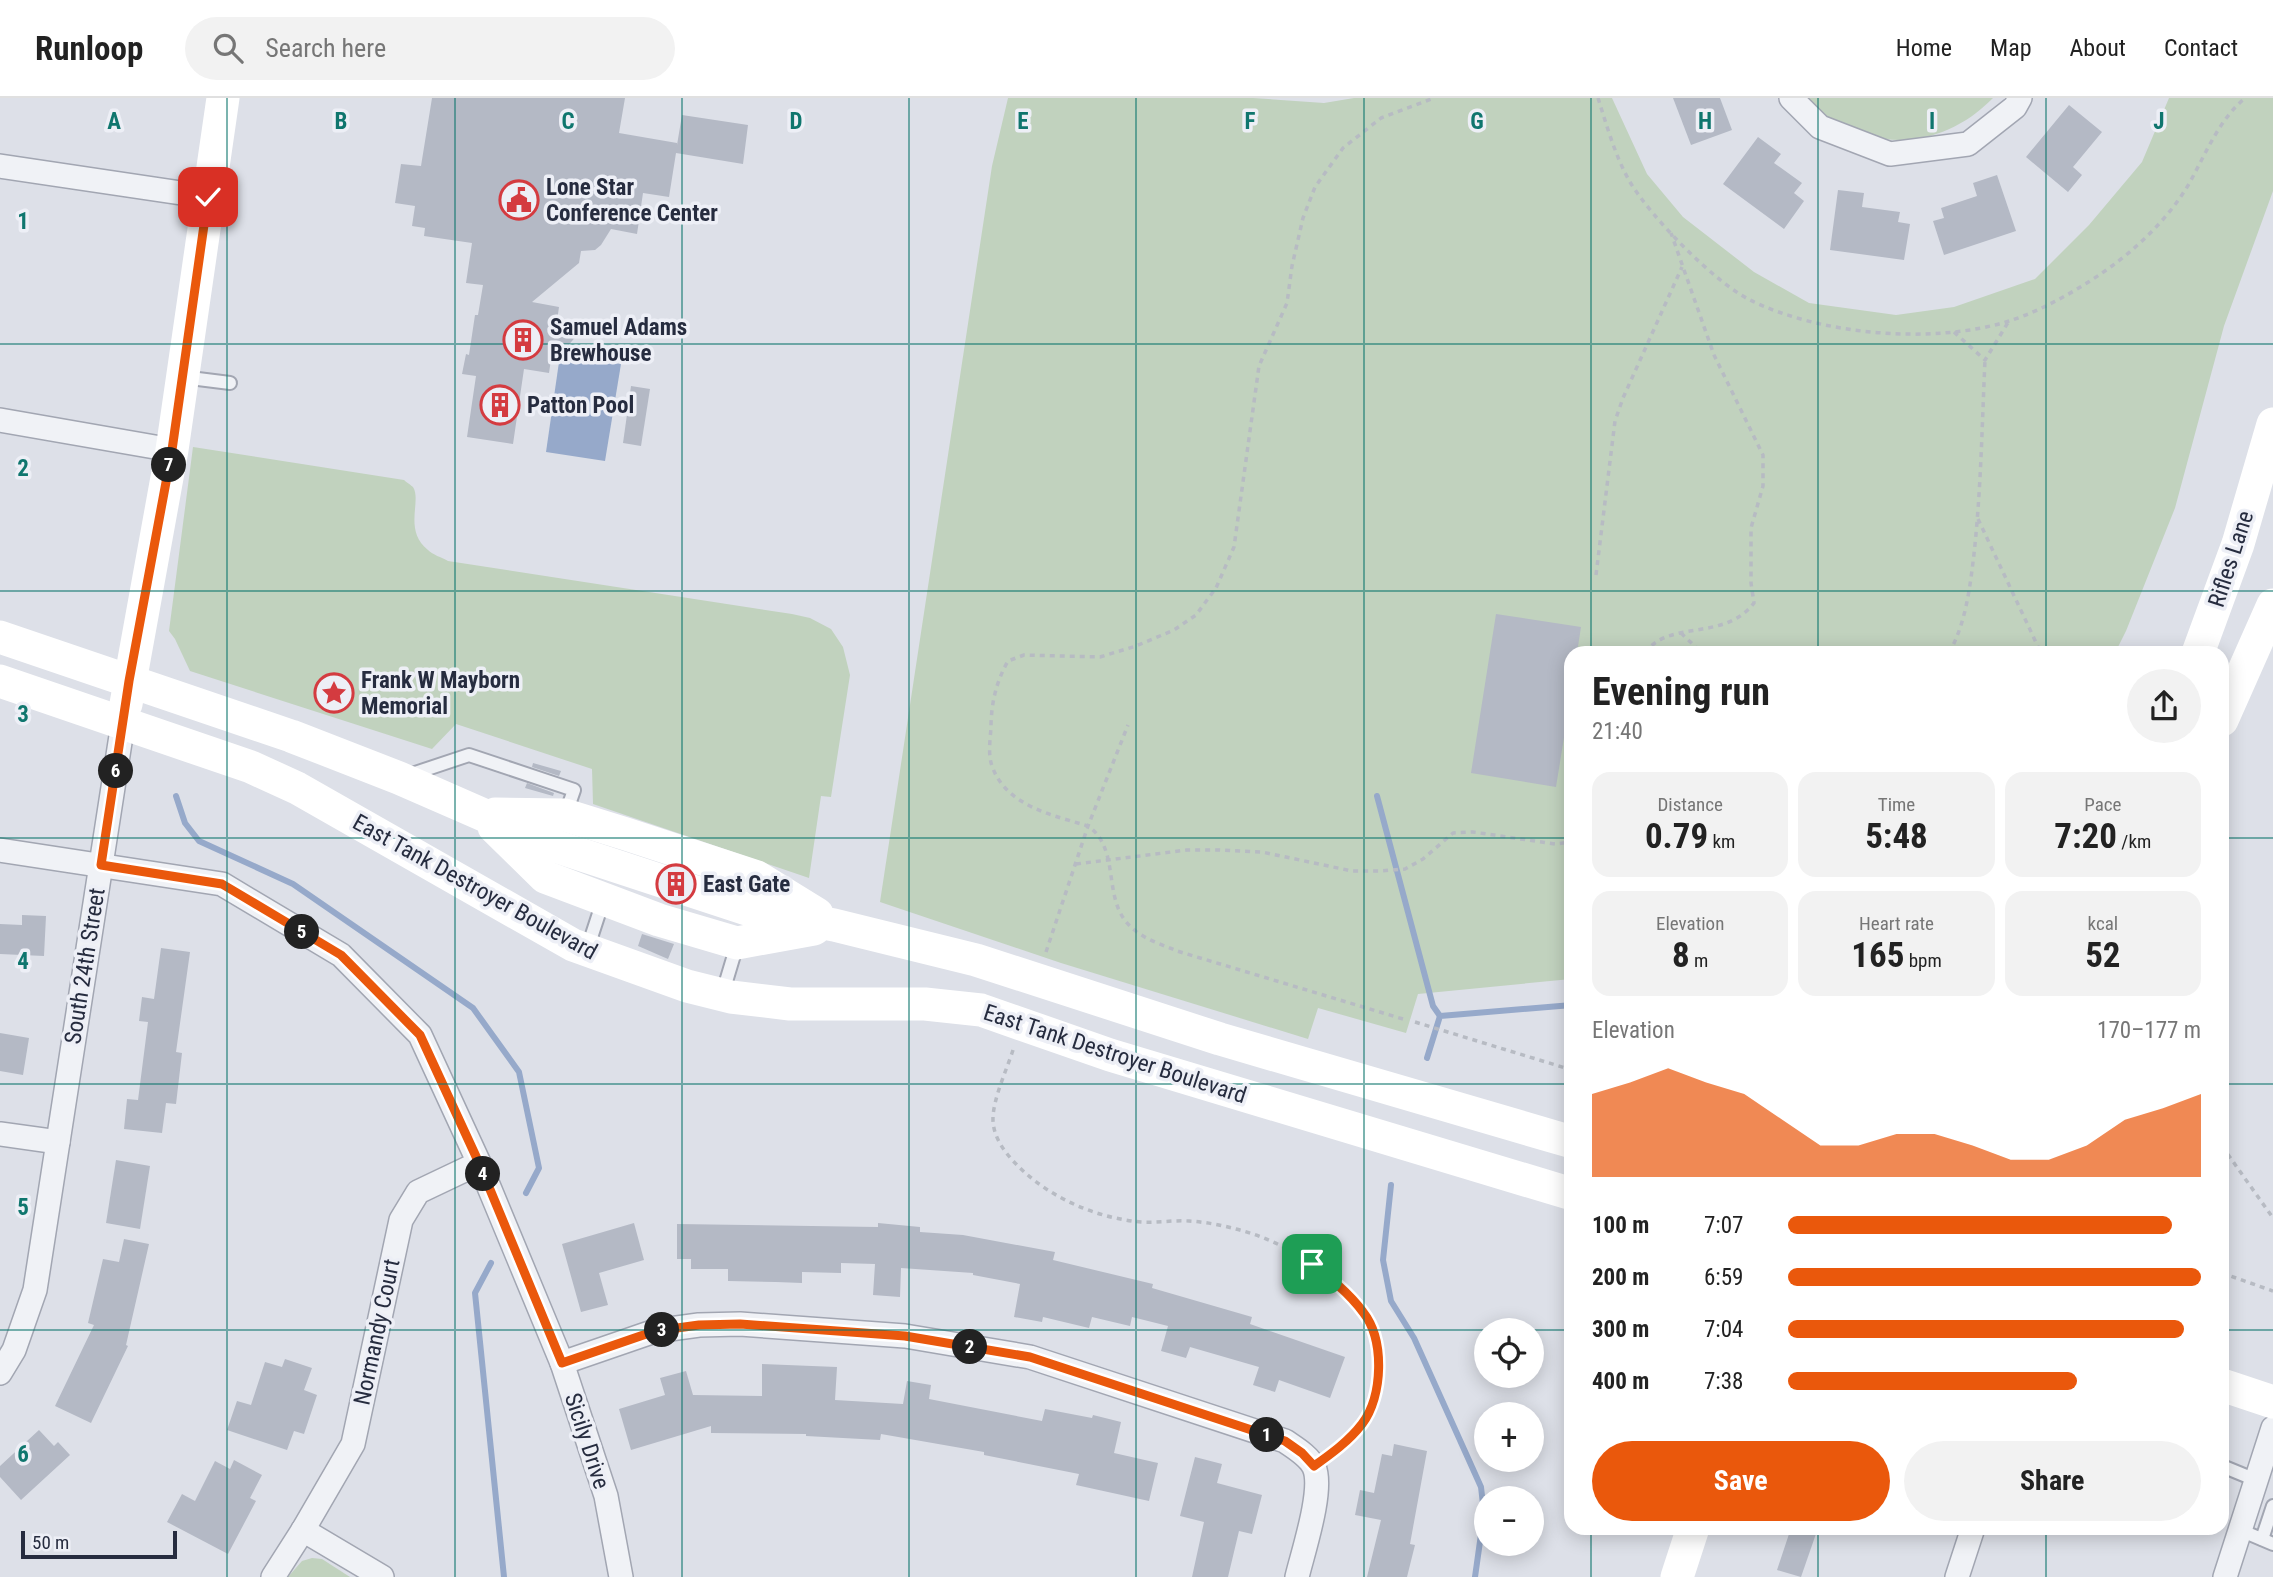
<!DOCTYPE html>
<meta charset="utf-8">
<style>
:root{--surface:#fff;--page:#f2f2f2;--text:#222;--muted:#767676;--line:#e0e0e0;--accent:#ea580c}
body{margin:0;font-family:"Roboto Condensed",sans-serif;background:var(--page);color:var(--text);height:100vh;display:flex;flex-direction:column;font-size:26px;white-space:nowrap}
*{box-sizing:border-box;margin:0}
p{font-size:23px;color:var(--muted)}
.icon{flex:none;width:38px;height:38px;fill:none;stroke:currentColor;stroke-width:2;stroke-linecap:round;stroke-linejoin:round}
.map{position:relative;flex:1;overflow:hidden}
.details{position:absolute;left:1564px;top:548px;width:665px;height:889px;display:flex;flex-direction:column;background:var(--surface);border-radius:21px;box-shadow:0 4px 18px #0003}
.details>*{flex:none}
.tools{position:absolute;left:1474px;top:1220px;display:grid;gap:14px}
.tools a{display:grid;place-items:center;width:70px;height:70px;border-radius:50%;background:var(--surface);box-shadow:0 4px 18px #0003;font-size:35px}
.scale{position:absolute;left:21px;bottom:18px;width:156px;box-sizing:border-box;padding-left:7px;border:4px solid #262c3f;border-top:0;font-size:19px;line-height:24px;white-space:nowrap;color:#262c3f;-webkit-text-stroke:5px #edeff6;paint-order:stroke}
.pin{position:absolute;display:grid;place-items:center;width:60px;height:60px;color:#fff;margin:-30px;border-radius:14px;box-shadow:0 4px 10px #0006}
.km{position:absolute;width:35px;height:35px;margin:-18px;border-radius:50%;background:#222;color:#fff;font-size:19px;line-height:35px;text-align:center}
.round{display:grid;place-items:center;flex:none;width:74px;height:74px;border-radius:37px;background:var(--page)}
.summary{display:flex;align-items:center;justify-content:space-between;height:119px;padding:0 28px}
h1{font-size:38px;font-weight:700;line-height:52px}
.figures{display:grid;grid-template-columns:repeat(3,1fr);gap:10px;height:119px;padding:7px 28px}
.figures div{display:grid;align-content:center;border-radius:18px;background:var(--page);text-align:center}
.figures b{font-size:35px;font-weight:700}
.figures small{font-size:19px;font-weight:400}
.figures p{font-size:19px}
.chart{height:196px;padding:14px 28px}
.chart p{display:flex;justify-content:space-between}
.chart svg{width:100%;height:126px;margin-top:7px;fill:var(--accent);opacity:.7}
.primary-button{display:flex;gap:14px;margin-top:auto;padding:14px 28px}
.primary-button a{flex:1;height:80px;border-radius:42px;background:var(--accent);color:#fff;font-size:28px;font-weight:700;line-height:80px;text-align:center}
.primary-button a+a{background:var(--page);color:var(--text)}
ul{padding:0 28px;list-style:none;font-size:23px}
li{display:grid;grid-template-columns:112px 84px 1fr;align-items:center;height:52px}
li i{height:18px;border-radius:9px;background:var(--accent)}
header{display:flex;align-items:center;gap:42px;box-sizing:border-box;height:98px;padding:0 35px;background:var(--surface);border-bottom:2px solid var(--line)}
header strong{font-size:33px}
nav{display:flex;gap:38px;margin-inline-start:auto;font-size:24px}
.search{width:490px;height:63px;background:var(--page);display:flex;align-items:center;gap:18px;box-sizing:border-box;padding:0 24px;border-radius:38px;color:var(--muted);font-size:26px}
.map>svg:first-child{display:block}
</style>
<header>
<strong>Runloop</strong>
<div class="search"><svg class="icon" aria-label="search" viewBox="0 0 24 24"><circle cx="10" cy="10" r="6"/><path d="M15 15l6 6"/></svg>Search here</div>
<nav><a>Home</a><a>Map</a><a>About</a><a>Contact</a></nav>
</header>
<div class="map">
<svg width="2273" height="1479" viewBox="0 0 2273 1479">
<rect width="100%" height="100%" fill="#dde0e8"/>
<g fill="#c1d2be">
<path d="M1008,0H1253L1324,5L1354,0H1612L1647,76L1683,119L1754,174L1809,205L1896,217L1954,209L2035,181L2089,127L2142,64L2169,0H2273V93L2224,228L2175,410L2126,533L2115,555H1572L1571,881L1418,896L1406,935L1318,910L1308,941L1061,865L880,804L992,68Z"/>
<path d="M1805,0H1993C1938,56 1860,56 1805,0Z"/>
<path d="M193,349L404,382C405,383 412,388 413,389C422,403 403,432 428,452C433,457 441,459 448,463L792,516L810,520L831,531L843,549L850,577L831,699L821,698L809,780L593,706L592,671L456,626L432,651L190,573L175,541L169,533Z"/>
<path d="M312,1460L322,1461L350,1479H288L302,1463Z"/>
</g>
<path fill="#96a9ca" d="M560,257L621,266L605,363L546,354Z"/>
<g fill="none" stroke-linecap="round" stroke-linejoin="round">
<g stroke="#96a9ca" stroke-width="6">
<path d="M176,698L185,725L199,743L293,786L473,910L519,974L539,1070L526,1095"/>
<path d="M1377,698L1433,908L1440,918"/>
<path d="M1427,960L1440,918L1572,907"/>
<path d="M1391,1087L1383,1162L1391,1203L1414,1240L1481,1389L1484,1415L1475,1479"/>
<path d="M491,1165L475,1195L504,1479"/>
</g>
</g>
<g fill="#b4b9c5">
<path d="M432,0H625L619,35L677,45V47L682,17L748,27L743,66L676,55L669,99L643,95L637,136L611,131L601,147L595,152L581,153L579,165L532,204L559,209L557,223L579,226L578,236L566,250L553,248L549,275L524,271L513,346L467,339L476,278L462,276L466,256L469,257L475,217H478L483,187L466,185L472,145L424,138L425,130L412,128L415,108L395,105L401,66L421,68Z"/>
<path d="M1673,0H1720L1732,32L1691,47Z"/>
<path d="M2069,7L2102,34L2073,69L2082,77L2068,94L2026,59Z"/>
<path d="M1758,39L1781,56L1774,65L1802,85L1794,95L1804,103L1784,131L1723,86Z"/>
<path d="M1997,77L2016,133L1944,157L1933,123L1944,120L1941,110L1977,98L1973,85Z"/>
<path d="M1838,92L1864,95L1862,109L1900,114L1898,124L1910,126L1904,162L1830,152Z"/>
<path d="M631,288L650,291L641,348L623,345Z"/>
<path d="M1496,516L1581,529L1577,555H1572V590L1556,689L1471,675Z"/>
<path d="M533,665L561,673L559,678L532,669Z"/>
<path d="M527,685L554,695L553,698L525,690Z"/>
<path d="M22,817L46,818L44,858L0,856V826L22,827Z"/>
<path d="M642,836L674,846L668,861L638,848Z"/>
<path d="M161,850L190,854L176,954L182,955L176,1006L166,1005L162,1035L124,1031L127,1001L138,1002L148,924L139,923L142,899L154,901Z"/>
<path d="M0,935L29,940L23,977L0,973Z"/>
<path d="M116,1062L150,1068L140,1131L106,1125Z"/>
<path d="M634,1125L644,1162L599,1175L608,1207L581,1214L562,1146Z"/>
<path d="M878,1125L920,1129V1134L963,1137L1055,1154L1053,1162L1153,1186L1152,1190L1252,1219L1250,1226L1345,1259L1330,1300L1279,1282L1275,1294L1253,1287L1259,1269L1190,1249L1186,1260L1161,1253L1168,1228L1132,1219L1130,1228L1092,1219L1089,1230L1043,1219L1042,1224L1014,1219L1020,1186L973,1177V1175L901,1170L900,1199L873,1197L875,1166L841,1165V1175L802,1174V1185L776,1184L728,1183V1171H691V1161H677V1126L878,1129Z"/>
<path d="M124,1141L149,1146L126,1247L128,1248L91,1325L55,1308L94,1227L88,1225L103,1161L119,1164Z"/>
<path d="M285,1261L312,1270L304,1292L317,1297L304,1336L294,1333L287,1352L227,1332L237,1303L251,1307L265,1264L282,1269Z"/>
<path d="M762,1266L837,1269L835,1302L903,1306L907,1283L931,1287L929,1301L1042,1323L1045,1311L1092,1320L1093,1317L1121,1324L1114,1355L1158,1365L1149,1403L1076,1387L1079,1376L984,1357V1354L881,1336L880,1342L806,1338V1336L711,1335V1328L631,1352L619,1311L665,1297L660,1280L686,1273L693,1297L762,1298Z"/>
<path d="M39,1332L54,1348L58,1344L70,1357L21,1402L0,1379V1368Z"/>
<path d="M1394,1346L1427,1353L1410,1446L1415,1447L1407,1479H1367L1381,1422L1355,1417L1360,1392L1374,1395L1382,1356L1392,1358Z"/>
<path d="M1195,1359L1222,1366L1217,1385L1262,1397L1252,1436L1239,1433L1228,1479H1192L1204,1424L1180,1418Z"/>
<path d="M234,1362L262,1377L250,1400L256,1403L228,1456L167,1424L182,1396L195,1403L215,1363L230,1371Z"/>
<path d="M1791,1430H1818L1801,1479L1777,1472Z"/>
</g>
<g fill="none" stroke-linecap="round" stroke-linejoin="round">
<g stroke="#a2a6b2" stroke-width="16">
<g id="lane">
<path d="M182,279L230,285"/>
<path d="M409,677L469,657L574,692L566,715"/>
<path d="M587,852L603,803"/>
<path d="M722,897L737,847"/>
<path d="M2222,1368L2256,1382"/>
<path d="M2240,1432L2273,1446"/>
<path d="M2262,1441L2273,1408"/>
</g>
</g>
<g stroke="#a2a6b2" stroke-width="26">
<g id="street">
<path d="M1791,0L1820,29L1890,56L1968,46L2015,9L2020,0"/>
<path d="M0,68L208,99"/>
<path d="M0,322L172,352"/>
<path d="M0,752L222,786L341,857L420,937L479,1065L562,1265L606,1398L621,1479"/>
<path d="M0,1036L58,1044"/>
<path d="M562,1265L655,1233L699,1227L740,1226L905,1238L1030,1259L1285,1343C1295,1350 1309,1358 1314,1369C1324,1391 1303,1454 1297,1479"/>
<path d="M0,1275L14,1252L35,1192L123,625"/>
<path d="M303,1432L382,1479"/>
<path d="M273,1479L303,1432L353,1346L401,1122L418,1094L479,1065"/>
<path d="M1957,1479L1973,1430"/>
<path d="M2225,1479L2273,1330"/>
</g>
</g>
<g stroke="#b7bbc3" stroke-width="3.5" stroke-dasharray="5 5" stroke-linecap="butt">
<path d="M1598,0C1607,28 1615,58 1630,84C1651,119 1714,184 1750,202C1821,237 1933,247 2009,223C2048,211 2101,179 2132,152C2155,132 2175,110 2190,84C2206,55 2219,22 2245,0"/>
<path d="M1954,234L1985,262L2009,223"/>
<path d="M1978,421L2041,555"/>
<path d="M1596,477L1615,323L1623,300L1682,169"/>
<path d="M1681,535L1702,555"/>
<path d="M1645,555C1669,521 1724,544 1754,505L1751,485V430L1763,388V357L1714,257L1671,135"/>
<path d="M1949,555C1966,525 1970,489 1974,456C1981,392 1982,327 1985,262"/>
<path d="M1076,766L1187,752H1218L1262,754L1352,773H1380L1405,771L1423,761L1453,735L1473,734L1555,746L1572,744"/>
<path d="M1046,854L1088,728L1128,627"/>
<path d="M1403,921L1177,853C1161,846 1142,841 1129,827C1102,800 1121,751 1088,728C1052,717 1006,708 992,668C988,657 990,642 991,630C991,606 996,584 1008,563L1024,557L1100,559L1136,548L1174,532L1196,517L1216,490L1234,449L1259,268L1287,205L1292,168L1303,120L1315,89L1343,50L1381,20L1434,0"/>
<path d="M1415,924L1572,972"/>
<path d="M1013,952C1007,971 992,1003 993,1023C994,1041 1006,1056 1018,1068C1050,1100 1096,1120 1141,1124C1157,1125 1173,1122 1189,1123C1205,1124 1221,1127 1236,1131C1276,1141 1311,1162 1341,1190C1364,1212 1380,1235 1377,1268C1374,1311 1365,1331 1329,1357"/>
<path d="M2222,1048L2273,1120"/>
<path d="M2222,1175L2273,1193"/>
</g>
<use href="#lane" stroke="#f0f2f6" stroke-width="12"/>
<use href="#street" stroke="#f0f2f6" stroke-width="23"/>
<g stroke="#fff" stroke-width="33">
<path d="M0,539L291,638L399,680L555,748L747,811L834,827L976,862L1220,941L1572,1044"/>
<path d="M2198,555L2238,446L2273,326"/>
<path d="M0,583L251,669L297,690L573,847L687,888L731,899L790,906H925L981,912L1110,957L1572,1096"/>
<path d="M126,606L172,352L223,0"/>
<path d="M2222,622L2273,507"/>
<path d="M495,716L565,717L626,736L757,779L817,816"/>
<path d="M494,729L545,779L659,822L737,845L814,831"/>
<path d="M2222,1287L2273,1304"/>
<path d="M1677,1479L1693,1430"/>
</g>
</g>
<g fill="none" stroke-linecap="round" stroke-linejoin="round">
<g stroke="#fff" stroke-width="14">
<path id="route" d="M208,99L172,352L129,583L101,767L222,786L341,857L420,937L479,1065L562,1265L655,1233L699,1227L740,1226L905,1238L1030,1259L1285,1343L1302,1355L1314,1368C1331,1356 1349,1343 1362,1326C1383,1298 1385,1242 1363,1214C1349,1195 1330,1180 1312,1166"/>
</g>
<use href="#route" stroke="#ea580c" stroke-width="9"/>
</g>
<path fill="none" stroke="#0f766e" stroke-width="2" stroke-opacity="0.55" d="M227,0V1479M455,0V1479M682,0V1479M909,0V1479M1136,0V1479M1364,0V1479M1591,0V555M1818,0V555M2046,0V555M0,246H2273M0,493H2273M0,740H1572M2222,740H2273M0,986H1572M2222,986H2273M0,1232H1486M1531,1232H1572M2222,1232H2273M1591,1430V1479M1818,1430V1479M2046,1430V1479"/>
<defs>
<g id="civic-ring" transform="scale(2.0125)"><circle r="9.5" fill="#edeff6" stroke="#d43b40" stroke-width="1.5"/><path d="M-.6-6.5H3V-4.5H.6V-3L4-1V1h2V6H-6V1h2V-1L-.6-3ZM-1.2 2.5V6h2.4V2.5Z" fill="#d43b40"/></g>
<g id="building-ring" transform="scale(2.0125)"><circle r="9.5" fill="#edeff6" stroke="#d43b40" stroke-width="1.5"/><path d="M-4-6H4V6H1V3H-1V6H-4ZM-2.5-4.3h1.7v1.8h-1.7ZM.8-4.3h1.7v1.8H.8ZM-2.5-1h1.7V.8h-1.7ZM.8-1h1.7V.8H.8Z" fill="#d43b40"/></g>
<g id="sight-ring" transform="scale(2.0125)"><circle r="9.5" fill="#edeff6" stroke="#d43b40" stroke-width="1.5"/><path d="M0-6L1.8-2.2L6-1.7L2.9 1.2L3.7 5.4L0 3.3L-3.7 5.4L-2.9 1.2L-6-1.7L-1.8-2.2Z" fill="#d43b40"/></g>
</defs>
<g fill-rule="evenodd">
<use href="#civic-ring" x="519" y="102"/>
<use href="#building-ring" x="523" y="242"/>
<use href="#building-ring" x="500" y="307"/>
<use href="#sight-ring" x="334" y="595"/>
<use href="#building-ring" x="676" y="786"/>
</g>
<g text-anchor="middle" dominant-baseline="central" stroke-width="7" stroke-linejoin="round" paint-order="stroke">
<g font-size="23" font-weight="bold" fill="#262c3f" stroke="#edeff6" text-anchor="start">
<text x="546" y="89">Lone Star<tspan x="546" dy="26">Conference Center</tspan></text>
<text x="550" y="229">Samuel Adams<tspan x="550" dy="26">Brewhouse</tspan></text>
<text x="527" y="307">Patton Pool</text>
<text x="361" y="582">Frank W Mayborn<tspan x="361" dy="26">Memorial</tspan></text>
<text x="703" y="786">East Gate</text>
</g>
<g font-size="23" fill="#262c3f" stroke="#edeff6">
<text transform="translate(2231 461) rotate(-72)">Rifles Lane</text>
<text transform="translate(475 789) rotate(29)">East Tank Destroyer Boulevard</text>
<text transform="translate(85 868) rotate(-81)">South 24th Street</text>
<text transform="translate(1115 956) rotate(18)">East Tank Destroyer Boulevard</text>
<text transform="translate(377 1234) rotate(-78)">Normandy Court</text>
<text transform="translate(587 1343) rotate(72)">Sicily Drive</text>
</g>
</g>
<g font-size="23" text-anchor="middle" font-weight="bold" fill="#0f766e" stroke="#edeff6" stroke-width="7" stroke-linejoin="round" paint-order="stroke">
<text x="114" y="31">A</text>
<text x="341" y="31">B</text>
<text x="568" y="31">C</text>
<text x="796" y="31">D</text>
<text x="1023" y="31">E</text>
<text x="1250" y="31">F</text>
<text x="1477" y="31">G</text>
<text x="1705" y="31">H</text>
<text x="1932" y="31">I</text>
<text x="2159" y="31">J</text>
<text x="23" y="131">1</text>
<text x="23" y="378">2</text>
<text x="23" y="624">3</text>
<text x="23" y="871">4</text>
<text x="23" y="1117">5</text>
<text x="23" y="1364">6</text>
</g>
</svg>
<div class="tools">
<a><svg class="icon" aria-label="locate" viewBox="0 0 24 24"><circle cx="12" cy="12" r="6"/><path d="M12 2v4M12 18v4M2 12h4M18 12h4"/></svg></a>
<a>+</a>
<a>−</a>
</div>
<div class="scale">50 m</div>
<div class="pin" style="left:1312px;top:1166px;background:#1e9e55"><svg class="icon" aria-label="arrive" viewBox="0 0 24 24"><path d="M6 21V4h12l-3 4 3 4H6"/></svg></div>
<div class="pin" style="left:208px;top:99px;background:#d93025"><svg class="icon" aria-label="check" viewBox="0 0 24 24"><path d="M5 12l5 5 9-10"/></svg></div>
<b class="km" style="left:1267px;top:1337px">1</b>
<b class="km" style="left:970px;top:1249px">2</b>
<b class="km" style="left:662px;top:1232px">3</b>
<b class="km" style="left:483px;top:1076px">4</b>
<b class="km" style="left:302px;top:834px">5</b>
<b class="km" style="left:116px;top:673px">6</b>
<b class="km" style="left:169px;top:367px">7</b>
<section class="details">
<div class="summary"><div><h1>Evening run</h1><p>21:40</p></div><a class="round"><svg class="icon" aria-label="share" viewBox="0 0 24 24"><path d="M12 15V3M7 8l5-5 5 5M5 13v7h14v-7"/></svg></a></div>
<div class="figures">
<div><p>Distance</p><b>0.79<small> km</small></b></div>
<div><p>Time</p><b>5:48</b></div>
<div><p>Pace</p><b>7:20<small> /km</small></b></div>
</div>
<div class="figures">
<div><p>Elevation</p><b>8<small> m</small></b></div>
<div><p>Heart rate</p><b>165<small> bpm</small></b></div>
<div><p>kcal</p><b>52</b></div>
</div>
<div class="chart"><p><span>Elevation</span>170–177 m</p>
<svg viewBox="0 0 160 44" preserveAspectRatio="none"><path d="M0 44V15L10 11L20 6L30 11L40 15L50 24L60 33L70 33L80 29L90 29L100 33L110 38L120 38L130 33L140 24L150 20L160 15V44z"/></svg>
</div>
<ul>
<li><b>100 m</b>7:07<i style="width:93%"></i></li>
<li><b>200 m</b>6:59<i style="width:100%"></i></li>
<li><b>300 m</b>7:04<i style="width:96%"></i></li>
<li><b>400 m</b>7:38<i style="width:70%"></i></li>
</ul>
<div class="primary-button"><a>Save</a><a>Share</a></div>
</section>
</div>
